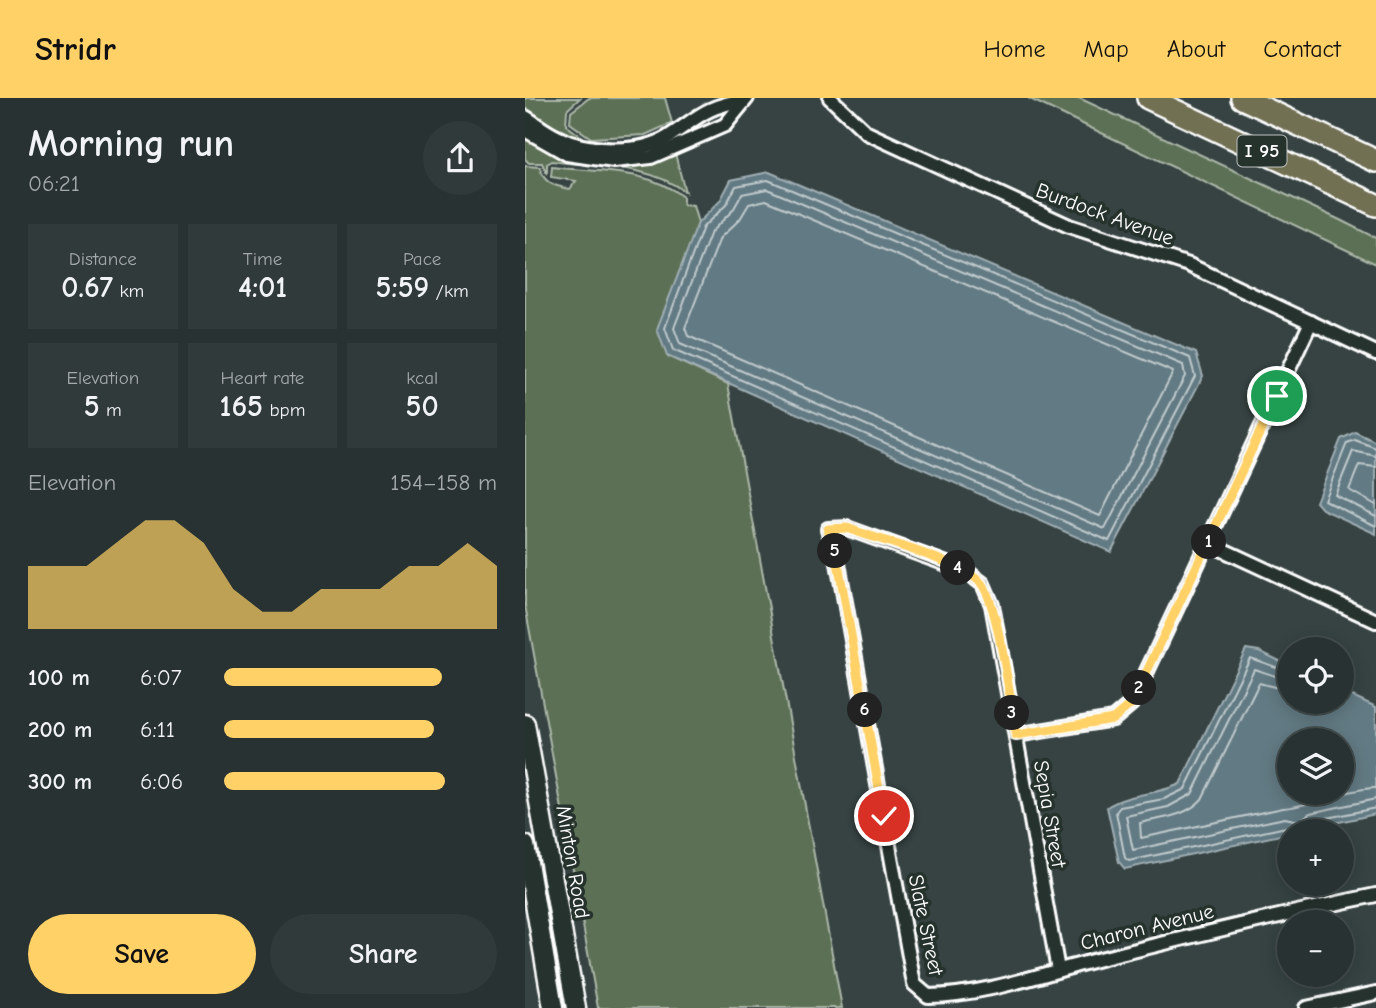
<!DOCTYPE html>
<meta charset="utf-8">
<style>
:root{--surface:#283232;--page:#303a3a;--text:#f1f3f6;--muted:#a5aaac;--line:#444d4d;--accent:#ffd166}
body{margin:0;font-family:"Comic Neue",sans-serif;background:var(--page);color:var(--text);height:100vh;display:flex;flex-direction:column;font-size:26px;white-space:nowrap}
*{box-sizing:border-box;margin:0}
p{font-size:23px;color:var(--muted)}
.icon{flex:none;width:38px;height:38px;fill:none;stroke:currentColor;stroke-width:2;stroke-linecap:round;stroke-linejoin:round}
.map{position:relative;flex:1;overflow:hidden}
.sheet{display:flex;flex-direction:column;background:var(--surface);width:525px}
.sheet>*{flex:none}
.buttons{position:absolute;left:752px;top:539px;display:grid;gap:14px}
.buttons a{display:grid;place-items:center;width:77px;height:77px;border-radius:50%;background:var(--surface);box-shadow:0 4px 18px #0003,0 0 0 2px var(--line);font-size:35px}
.pin{position:absolute;display:grid;place-items:center;width:60px;height:60px;color:#fff;margin:-30px;border:4px solid #fff;border-radius:50%;box-shadow:0 2px 7px #0007}
.km{position:absolute;width:35px;height:35px;margin:-18px;border-radius:50%;background:#222;color:#fff;font-size:19px;line-height:35px;text-align:center}
.round{display:grid;place-items:center;flex:none;width:74px;height:74px;border-radius:37px;background:var(--page)}
.overview{display:flex;align-items:center;justify-content:space-between;height:119px;padding:0 28px}
h1{font-size:38px;font-weight:800;line-height:52px}
.stats{display:grid;grid-template-columns:repeat(3,1fr);gap:10px;height:119px;padding:7px 28px}
.stats div{display:grid;align-content:center;border-radius:0px;background:var(--page);text-align:center}
.stats b{font-size:30px;font-weight:800}
.stats small{font-size:19px;font-weight:400}
.stats p{font-size:19px}
.chart{height:196px;padding:14px 28px}
.chart p{display:flex;justify-content:space-between}
.chart svg{width:100%;height:126px;margin-top:7px;fill:var(--accent);opacity:.7}
.primary-button{display:flex;gap:14px;margin-top:auto;padding:14px 28px}
.primary-button a{flex:1;height:80px;border-radius:42px;background:var(--accent);color:#111;font-size:28px;font-weight:800;line-height:80px;text-align:center}
.primary-button a+a{background:var(--page);color:var(--text)}
ul{padding:0 28px;list-style:none;font-size:23px}
li{display:grid;grid-template-columns:112px 84px 1fr;align-items:center;height:52px}
li i{height:18px;border-radius:9px;background:var(--accent)}
header{display:flex;align-items:center;gap:42px;box-sizing:border-box;height:98px;padding:0 35px;background:var(--accent);color:#111}
header strong{font-size:33px}
nav{display:flex;gap:38px;margin-inline-start:auto;font-size:24px}
main{display:flex;flex:1;min-height:0}
.map>svg:first-child{display:block}
</style>
<header>
<strong>Stridr</strong>
<nav><a>Home</a><a>Map</a><a>About</a><a>Contact</a></nav>
</header>
<main>
<section class="sheet">
<div class="overview"><div><h1>Morning run</h1><p>06:21</p></div><a class="round"><svg class="icon" aria-label="share" viewBox="0 0 24 24"><path d="M12 15V3M7 8l5-5 5 5M5 13v7h14v-7"/></svg></a></div>
<div class="stats">
<div><p>Distance</p><b>0.67<small> km</small></b></div>
<div><p>Time</p><b>4:01</b></div>
<div><p>Pace</p><b>5:59<small> /km</small></b></div>
</div>
<div class="stats">
<div><p>Elevation</p><b>5<small> m</small></b></div>
<div><p>Heart rate</p><b>165<small> bpm</small></b></div>
<div><p>kcal</p><b>50</b></div>
</div>
<div class="chart"><p><span>Elevation</span>154–158 m</p>
<svg viewBox="0 0 160 44" preserveAspectRatio="none"><path d="M0 44V22L10 22L20 22L30 14L40 6L50 6L60 14L70 30L80 38L90 38L100 30L110 30L120 30L130 22L140 22L150 14L160 22V44z"/></svg>
</div>
<ul>
<li><b>100 m</b>6:07<i style="width:80%"></i></li>
<li><b>200 m</b>6:11<i style="width:77%"></i></li>
<li><b>300 m</b>6:06<i style="width:81%"></i></li>
</ul>
<div class="primary-button"><a>Save</a><a>Share</a></div>
</section>
<div class="map">
<svg width="851" height="910" viewBox="0 0 851 910">
<rect width="100%" height="100%" fill="#364342"/>
<filter id="ink" filterUnits="userSpaceOnUse"><feTurbulence type="fractalNoise" baseFrequency=".0143" numOctaves="2"/><feDisplacementMap in="SourceGraphic" scale="14" xChannelSelector="R" yChannelSelector="G"/><feConvolveMatrix kernelMatrix="1 2 1 2 8 2 1 2 1" color-interpolation-filters="sRGB"/></filter>
<g filter="url(#ink)">
<g fill="#5b7054" stroke="#adb8aa" stroke-width="2">
<path d="M0,0H55L42,12L41,27L65,45L120,42L144,32L160,94C122,65 72,70 27,63L22,66V76L17,65H4L0,61Z"/>
<path d="M64,0H140L147,25L120,37L66,40L45,25L46,14Z"/>
<path d="M503,0H554L815,122L851,140V166Z"/>
<path d="M0,68L15,69C18,86 30,88 45,91L51,83L26,79L27,69C72,75 122,70 158,99V107L168,108L173,125L164,150L142,258L203,286L317,910H73L0,507Z"/>
</g>
<g fill="#627a83" stroke="#a1afb5" stroke-width="2" fill-rule="evenodd">
<path d="M244,74L671,255L678,278L586,454L142,258L132,231L173,125L195,103L206,82Z"/>
<path d="M830,334L851,344V436L797,411L791,404L816,341Z"/>
<path d="M721,551L734,553L765,568V604H817V593L851,609V716L600,771L594,764L582,709C603,695 632,697 655,686ZM817,642V695H765V642Z"/>
</g>
<g fill="none" stroke-linecap="round" stroke-linejoin="round">
<g stroke="#c0cacd" stroke-width="2">
<path d="M243,82L665,260L670,278L584,443L148,252L140,230L178,129L201,107L211,88Z"/>
<path d="M242,91L658,267L660,278L580,431L155,246L149,230L186,134L208,112L217,96Z"/>
<path d="M241,102L648,274L575,418L163,238L160,230L195,140L215,121L224,106Z"/>
<path d="M851,350L830,342L822,345L799,402L851,428"/>
<path d="M851,358L828,353L810,397L851,418"/>
<path d="M851,369L834,367L824,392L851,407"/>
<path d="M765,574L725,560L660,691L639,701L595,709L591,714L600,760L604,763L761,729L771,733"/>
<path d="M765,583L729,571L667,696L643,709L601,718L608,752L760,720L774,723L785,715L851,701"/>
<path d="M765,593L734,585L677,701C661,719 636,720 615,725L616,740L758,710C788,708 819,691 851,690"/>
<path d="M781,733L787,723L851,710"/>
</g>
<g stroke="#fff" stroke-width="18">
<g id="street">
<path d="M305,0L342,35L544,128L664,167L851,255"/>
<path d="M0,19C10,25 21,34 32,39C61,54 114,57 143,39C174,19 179,9 219,2"/>
<path d="M0,32L42,56L89,63L126,59L200,27L222,0"/>
<path d="M683,445L851,523"/>
<path d="M491,637L588,621L607,605L786,224"/>
<path d="M533,872L467,507L458,486L441,473L322,430L303,431L313,465L389,886L403,898C461,897 520,875 575,861C667,838 758,816 851,797"/>
<path d="M781,910L851,895"/>
</g>
</g>
<g stroke="#fff" stroke-width="23">
<g id="secondary">
<path d="M0,626L51,910"/>
<path d="M0,747L28,910"/>
</g>
</g>
<g stroke="#fff" stroke-width="26">
<g id="highway">
<path d="M623,0L851,107"/>
<path d="M717,0L851,63"/>
</g>
</g>
<use href="#street" stroke="#26332d" stroke-width="12"/>
<use href="#secondary" stroke="#26332d" stroke-width="18"/>
<use href="#highway" stroke="#716f52" stroke-width="21"/>
</g>
</g>
<g fill="none" stroke-linecap="round" stroke-linejoin="round" filter="url(#ink)">
<g stroke="#fff" stroke-width="14">
<path id="route" d="M359,718L313,465L303,431L322,430C353,442 436,463 456,485C473,504 486,607 491,637L588,621L607,605L752,298"/>
</g>
<use href="#route" stroke="#ffd166" stroke-width="9"/>
</g>
<g text-anchor="middle" dominant-baseline="central" stroke-width="7" stroke-linejoin="round" paint-order="stroke">
<rect fill="#26332d" stroke="#bec2c0" stroke-width="2" x="712.5" y="37.5" width="49" height="31" rx="5"/>
<g font-size="19" font-weight="bold" fill="#fff">
<text x="737" y="53">I 95</text>
</g>
<g font-size="21" fill="#fff" stroke="#26332d">
<text transform="translate(580 116) rotate(20)">Burdock Avenue</text>
<text transform="translate(525 716) rotate(80)">Sepia Street</text>
<text transform="translate(48 764) rotate(80)">Minton Road</text>
<text transform="translate(401 827) rotate(78)">Slate Street</text>
<text transform="translate(622 829) rotate(-14)">Charon Avenue</text>
</g>
</g>
</svg>
<div class="buttons">
<a><svg class="icon" aria-label="locate" viewBox="0 0 24 24"><circle cx="12" cy="12" r="6"/><path d="M12 2v4M12 18v4M2 12h4M18 12h4"/></svg></a>
<a><svg class="icon" aria-label="layers" viewBox="0 0 24 24"><path d="M12 4l9 5-9 5-9-5zM3 14l9 5 9-5"/></svg></a>
<a>+</a>
<a>−</a>
</div>
<div class="pin" style="left:752px;top:298px;background:#1e9e55"><svg class="icon" aria-label="arrive" viewBox="0 0 24 24"><path d="M6 21V4h12l-3 4 3 4H6"/></svg></div>
<div class="pin" style="left:359px;top:718px;background:#d93025"><svg class="icon" aria-label="check" viewBox="0 0 24 24"><path d="M5 12l5 5 9-10"/></svg></div>
<b class="km" style="left:684px;top:444px">1</b>
<b class="km" style="left:614px;top:590px">2</b>
<b class="km" style="left:487px;top:615px">3</b>
<b class="km" style="left:433px;top:470px">4</b>
<b class="km" style="left:310px;top:453px">5</b>
<b class="km" style="left:340px;top:612px">6</b>
</div>
</main>
